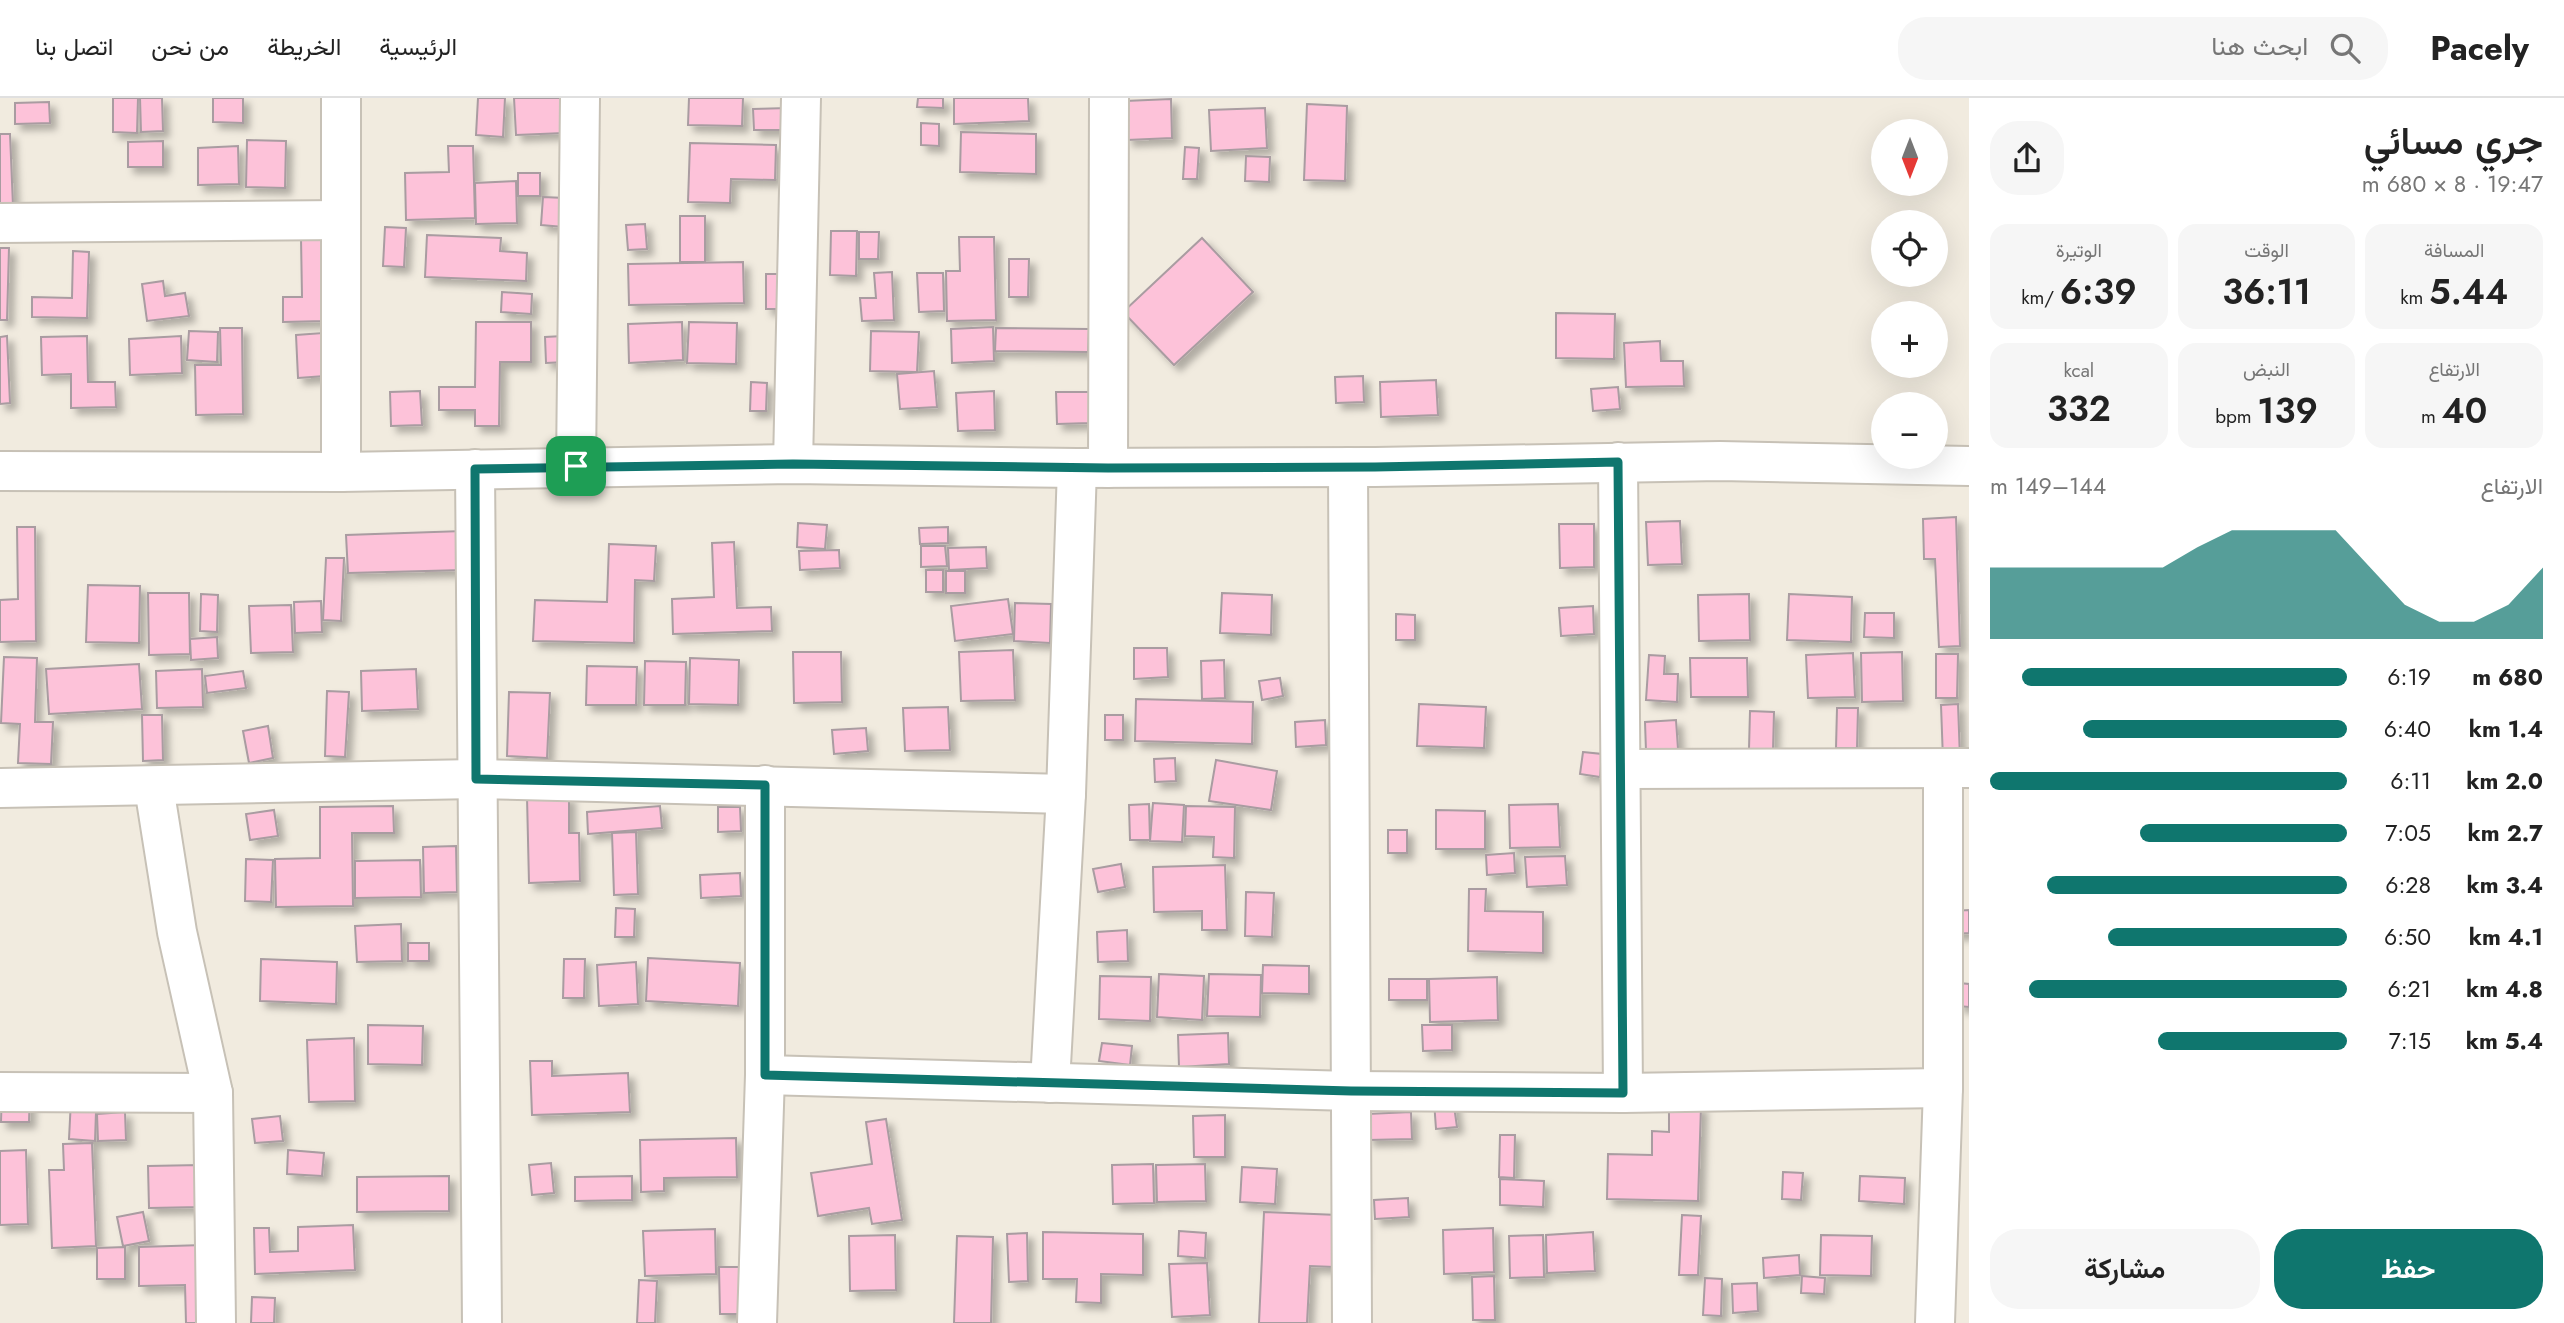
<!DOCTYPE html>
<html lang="ar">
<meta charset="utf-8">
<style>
:root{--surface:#fff;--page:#f6f6f6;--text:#222;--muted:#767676;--line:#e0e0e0;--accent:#0f766e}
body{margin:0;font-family:Jost,Vazirmatn,sans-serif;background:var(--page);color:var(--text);direction:rtl;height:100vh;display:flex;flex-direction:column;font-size:26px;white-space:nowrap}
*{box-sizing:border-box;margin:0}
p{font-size:23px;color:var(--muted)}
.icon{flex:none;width:38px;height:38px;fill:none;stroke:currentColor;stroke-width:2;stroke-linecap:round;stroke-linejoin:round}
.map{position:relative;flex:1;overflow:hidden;direction:ltr}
.side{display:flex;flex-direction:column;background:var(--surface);width:595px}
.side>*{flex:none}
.needle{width:46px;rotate:180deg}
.fabs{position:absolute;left:1871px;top:21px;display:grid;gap:14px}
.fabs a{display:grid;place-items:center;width:77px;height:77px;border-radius:50%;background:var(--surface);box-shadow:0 7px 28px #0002;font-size:35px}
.pin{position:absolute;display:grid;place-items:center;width:60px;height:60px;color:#fff;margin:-30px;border-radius:14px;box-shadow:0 4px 10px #0006}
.round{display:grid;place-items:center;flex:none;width:74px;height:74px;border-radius:28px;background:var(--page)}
.overview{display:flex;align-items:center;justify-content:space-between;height:119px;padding:0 21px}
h1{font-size:38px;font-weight:600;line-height:52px}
.stats{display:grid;grid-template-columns:repeat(3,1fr);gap:10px;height:119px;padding:7px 21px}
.stats div{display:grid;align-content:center;border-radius:18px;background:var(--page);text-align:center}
.stats b{font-size:35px;font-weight:600}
.stats small{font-size:19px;font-weight:400}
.stats p{font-size:19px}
.chart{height:196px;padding:14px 21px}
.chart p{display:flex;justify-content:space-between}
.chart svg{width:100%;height:126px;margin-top:7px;fill:var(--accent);opacity:.7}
.cta{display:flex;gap:14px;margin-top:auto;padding:14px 21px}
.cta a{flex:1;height:80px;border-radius:28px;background:var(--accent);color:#fff;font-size:28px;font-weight:600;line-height:80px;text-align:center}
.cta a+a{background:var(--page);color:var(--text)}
ul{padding:0 21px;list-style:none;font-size:23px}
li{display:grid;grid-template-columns:112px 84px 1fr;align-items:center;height:52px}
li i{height:18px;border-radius:9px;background:var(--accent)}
header{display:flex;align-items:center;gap:42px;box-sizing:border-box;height:98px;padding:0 35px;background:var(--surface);border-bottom:2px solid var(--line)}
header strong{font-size:33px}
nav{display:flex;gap:38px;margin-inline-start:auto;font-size:24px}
.search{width:490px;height:63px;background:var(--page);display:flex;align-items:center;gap:18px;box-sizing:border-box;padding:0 24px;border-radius:28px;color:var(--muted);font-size:26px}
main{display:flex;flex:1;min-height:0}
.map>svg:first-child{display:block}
</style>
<header>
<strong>Pacely</strong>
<div class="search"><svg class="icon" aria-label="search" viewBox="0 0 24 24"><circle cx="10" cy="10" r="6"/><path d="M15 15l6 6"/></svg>ابحث هنا</div>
<nav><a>الرئيسية</a><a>الخريطة</a><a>من نحن</a><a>اتصل بنا</a></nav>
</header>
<main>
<section class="side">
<div class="overview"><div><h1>جري مسائي</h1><p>19:47 · 8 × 680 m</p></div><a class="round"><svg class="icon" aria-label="share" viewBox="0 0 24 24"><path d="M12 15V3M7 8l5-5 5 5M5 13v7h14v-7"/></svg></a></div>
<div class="stats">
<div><p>المسافة</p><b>5.44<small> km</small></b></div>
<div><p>الوقت</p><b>36:11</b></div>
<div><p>الوتيرة</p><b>6:39<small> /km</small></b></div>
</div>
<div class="stats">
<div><p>الارتفاع</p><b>40<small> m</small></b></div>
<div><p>النبض</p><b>139<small> bpm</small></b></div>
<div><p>kcal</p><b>332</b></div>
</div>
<div class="chart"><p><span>الارتفاع</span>144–149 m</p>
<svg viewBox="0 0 160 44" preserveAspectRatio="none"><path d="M0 44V19L10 19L20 19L30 19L40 19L50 19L60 12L70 6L80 6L90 6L100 6L110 19L120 32L130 38L140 38L150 32L160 19V44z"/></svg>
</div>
<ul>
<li><b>680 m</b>6:19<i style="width:91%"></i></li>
<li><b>1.4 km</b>6:40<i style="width:74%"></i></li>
<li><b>2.0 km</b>6:11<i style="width:100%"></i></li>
<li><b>2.7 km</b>7:05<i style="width:58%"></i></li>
<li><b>3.4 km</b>6:28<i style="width:84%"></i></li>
<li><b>4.1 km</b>6:50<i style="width:67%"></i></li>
<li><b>4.8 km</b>6:21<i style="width:89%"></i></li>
<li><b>5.4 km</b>7:15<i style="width:53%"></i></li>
</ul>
<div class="cta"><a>حفظ</a><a>مشاركة</a></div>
</section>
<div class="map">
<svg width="1969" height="1225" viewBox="0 0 1969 1225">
<defs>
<filter id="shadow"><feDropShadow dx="6" dy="6" stdDeviation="3.5" flood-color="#0004"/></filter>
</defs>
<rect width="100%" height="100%" fill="#f1ebdf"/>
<g fill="#fdc2d9" stroke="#a99ca1" stroke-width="2" filter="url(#shadow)">
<path d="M113,0H138L137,35L113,34Z"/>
<path d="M140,0H162L163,33L141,34Z"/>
<path d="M213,0H243V25L213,24Z"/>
<path d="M478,0H505L503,39L476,37Z"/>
<path d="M514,0H562L564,35L516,37Z"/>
<path d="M689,0H743L742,28L688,27Z"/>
<path d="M918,0H943V10L917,9Z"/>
<path d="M954,0H1028L1029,23L954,26Z"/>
<path d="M1171,1L1172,40L1127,42L1125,3Z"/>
<path d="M49,4L50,25L15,26V5Z"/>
<path d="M1307,6L1347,8L1345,83L1304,82Z"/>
<path d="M788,10V32H754L753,11Z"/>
<path d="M1265,10L1267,50L1211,53L1209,12Z"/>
<path d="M921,25L939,26V48L921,47Z"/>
<path d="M961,34L1036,36V76L960,74Z"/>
<path d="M0,36H10L13,108L0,109Z"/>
<path d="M247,42L286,43L285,90L246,89Z"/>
<path d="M163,43V69H128V44Z"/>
<path d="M690,45L776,47L775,82L731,81L730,105L688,104Z"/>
<path d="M238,48L239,86L198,87V50Z"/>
<path d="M448,48H473L475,120L406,122L405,75L449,74Z"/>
<path d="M1185,49L1199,50L1197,81H1183Z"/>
<path d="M1246,58L1270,59L1269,84L1245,83Z"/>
<rect x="518" y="75" width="22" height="23"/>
<path d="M516,83L517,125L476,126L475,85Z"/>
<path d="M543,99L565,100L564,129L541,127Z"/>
<rect x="680" y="118" width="25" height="46"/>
<path d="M645,126L647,151L628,152L626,127Z"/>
<path d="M385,129L406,130L404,169L383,168Z"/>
<path d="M831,133H857L856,178L830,177Z"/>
<path d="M859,134H879L878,161H859Z"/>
<path d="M427,137L501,140L500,153L527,155L526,183L425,179Z"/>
<path d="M959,139H994L996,222L947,223L946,173H960Z"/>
<path d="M301,140H322L324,223L283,224V199H302Z"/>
<path d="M1202,140L1253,194L1174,267L1123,214Z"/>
<path d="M0,150H9L7,222H0Z"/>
<path d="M73,153L89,154L87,220L32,219V199L72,200Z"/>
<path d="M1009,161H1029L1028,199H1009Z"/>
<path d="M743,164L744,205L629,207L628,166Z"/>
<path d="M892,174L894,222L862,223L860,200H876L874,175Z"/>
<path d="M917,175H943L944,213L919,214Z"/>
<rect x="766" y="176" width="21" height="35"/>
<path d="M163,183L165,198L185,195L189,218L147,223L142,186Z"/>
<path d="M502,194L532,196L531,216L501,214Z"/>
<path d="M1556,215L1615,216L1614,261L1556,260Z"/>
<path d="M476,224H531V264H500L499,328H475V312H439V289H475Z"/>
<path d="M682,224L683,262L629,265L628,226Z"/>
<path d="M689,224L737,225L736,266L687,265Z"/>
<path d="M993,229L994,263L952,265L951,231Z"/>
<path d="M220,230H242L243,316L196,317L195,267H221Z"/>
<path d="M996,230L1089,231L1088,254L995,253Z"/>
<path d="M189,233L218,234L217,264L187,262Z"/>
<path d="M871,233L919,234L917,274L870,273Z"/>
<path d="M323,235L325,278L298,280L296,237Z"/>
<path d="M7,238L10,305L0,306V239Z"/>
<path d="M87,238L88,284H115L116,309L71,310V276L42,277L41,239Z"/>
<path d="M181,238L182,275L130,277L129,241Z"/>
<path d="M563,238L565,264L546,265L545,239Z"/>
<path d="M1660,243L1661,263H1683L1684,288L1626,289L1624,245Z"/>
<path d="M934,273L937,309L900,311L897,276Z"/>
<path d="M1363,278L1364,304L1336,305L1335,279Z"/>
<path d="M1436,282L1438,317L1381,319L1380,284Z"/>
<path d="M751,284L767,285L766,313H750Z"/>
<path d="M1618,289L1620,311L1593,313L1591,291Z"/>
<path d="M420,293L422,327L391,328L390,294Z"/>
<path d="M994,293L995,332L958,333L956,295Z"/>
<path d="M1056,294H1089L1090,325L1057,326Z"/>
<path d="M1956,419L1960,548L1939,549L1935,461H1924L1923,421Z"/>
<path d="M1680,423L1682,466L1648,467L1646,424Z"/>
<path d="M798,425L827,427L825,451L797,449Z"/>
<path d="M1559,426H1594V469L1560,470Z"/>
<path d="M17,429H35L36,543L0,544V502L18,501Z"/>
<path d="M948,429V445L920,446L919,430Z"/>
<path d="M463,433L464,472L348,475L346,437Z"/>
<path d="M734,444L737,510L771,509L772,533L673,536L672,501L714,499L712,445Z"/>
<path d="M609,446L656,448L654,483L635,482L634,545L533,543L535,502L607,504Z"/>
<path d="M921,448H945L947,468L921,469Z"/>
<path d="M986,449L987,470L949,472L948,450Z"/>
<path d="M839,452L840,470L800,472L799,453Z"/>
<path d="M326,460H344L341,523L323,522Z"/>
<rect x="926" y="472" width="17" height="22"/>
<rect x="946" y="473" width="19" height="22"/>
<path d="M88,487L140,488L139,545L86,544Z"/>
<path d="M148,495H189L190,556L149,557Z"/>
<path d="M1222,495L1272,497L1271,537L1220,535Z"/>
<path d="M201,496L218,497L217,534L200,533Z"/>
<path d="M1749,496L1750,542L1699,543L1698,497Z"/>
<path d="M1789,496L1852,499L1851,544L1787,542Z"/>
<path d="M1008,501L1013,536L955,543L951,508Z"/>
<path d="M321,503L322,534L295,535L294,504Z"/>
<path d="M1015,505L1051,506L1050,545L1014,543Z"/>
<path d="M291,507L293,554L251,555L249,508Z"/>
<path d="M1593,508L1594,536L1561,538L1559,510Z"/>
<path d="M1865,515H1894V540L1864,539Z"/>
<path d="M1396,516L1415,517V542H1396Z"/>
<path d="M217,539L218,560L191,562L190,541Z"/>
<path d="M1134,550H1167L1168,579L1134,581Z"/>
<path d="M1013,552L1015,602L961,603L959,554Z"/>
<path d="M793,554H841L842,604L794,605Z"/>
<path d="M1902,554L1903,603L1862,604L1861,555Z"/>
<path d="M1853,555L1855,599L1808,600L1806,557Z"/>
<path d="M1936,556H1958L1957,600H1936Z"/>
<path d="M1649,557L1665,558L1664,576H1678L1677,604L1646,602Z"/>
<path d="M4,559L37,560L35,624H53L51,666L18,665L20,626L1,625Z"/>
<path d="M690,560L739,562L738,607L689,606Z"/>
<path d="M1690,560H1747L1748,599H1691Z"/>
<path d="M1224,562L1225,600L1202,601L1201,563Z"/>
<path d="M645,563L686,564L685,607H644Z"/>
<path d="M139,566L142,611L49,616L46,571Z"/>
<path d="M587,568L637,569L636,607H586Z"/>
<path d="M202,571L203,609L157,610L156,573Z"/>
<path d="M416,571L418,611L362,613L361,573Z"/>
<path d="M243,573L246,590L207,595L205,578Z"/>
<path d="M1280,580L1283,598L1262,602L1259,583Z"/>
<path d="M327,593L349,594L345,659L325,658Z"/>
<path d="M509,594L550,595L547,660L507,658Z"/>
<path d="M1136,601L1253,604L1252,646L1135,643Z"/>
<path d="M1419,606L1486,609L1484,650L1417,648Z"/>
<path d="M1958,606L1960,661L1943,662L1941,607Z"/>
<path d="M948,609L950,652L905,653L903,610Z"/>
<path d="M1837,610H1858L1857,650H1836Z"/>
<path d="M1750,613L1774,614L1773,652L1749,651Z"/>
<path d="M142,617H162L163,662L143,663Z"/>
<rect x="1105" y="617" width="18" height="25"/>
<path d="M1325,622L1326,647L1296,649L1295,624Z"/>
<path d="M1676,622L1678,651L1646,653L1645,624Z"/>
<path d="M268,628L273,660L249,665L243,633Z"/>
<path d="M866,630L868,653L834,656L832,632Z"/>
<path d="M1583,654L1602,656L1600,679L1580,676Z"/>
<path d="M1175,660L1176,683L1155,684L1154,661Z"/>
<path d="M1216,662L1277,673L1271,712L1209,703Z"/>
<path d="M569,698V735H579L580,783L529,785L527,699Z"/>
<path d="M1153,705L1184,707L1182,744L1150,743Z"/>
<path d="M1149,706L1150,742H1130L1129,707Z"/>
<path d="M1558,706L1560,749L1510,750L1509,707Z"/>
<path d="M393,708L394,735H352L353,808L276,809L275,761L320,760V709Z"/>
<path d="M660,708L662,730L588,736L587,714Z"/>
<path d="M1186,708L1235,709L1234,760L1213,759L1214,739L1185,738Z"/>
<path d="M718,709H740L741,733L718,734Z"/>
<path d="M274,712L278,738L250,742L246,716Z"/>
<path d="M1436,712L1485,713V751H1436Z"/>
<rect x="1388" y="732" width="19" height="23"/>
<path d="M636,734L638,796L614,797L612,735Z"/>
<path d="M456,748L457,794L424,795L423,749Z"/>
<path d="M1514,755L1515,775L1487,777L1486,757Z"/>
<path d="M1565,758L1567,787L1527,789L1525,759Z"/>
<path d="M246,761L273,762L271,804L245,803Z"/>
<path d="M420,762L421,799L355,800V763Z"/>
<path d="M1121,766L1125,789L1098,794L1093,771Z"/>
<path d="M1225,767L1227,832H1202V813L1154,814L1153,769Z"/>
<path d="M740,775L741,798L701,800L700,777Z"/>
<path d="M1469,791H1486L1485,813L1543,814V855L1468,853Z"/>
<path d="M1246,794L1274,795L1272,839L1245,838Z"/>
<path d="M616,810L635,811L634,839H615Z"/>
<path d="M1969,812V835L1954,836L1953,813Z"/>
<path d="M401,826L402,863L357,864L355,828Z"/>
<path d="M1127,832L1128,863L1098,864L1097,834Z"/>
<rect x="408" y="845" width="21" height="18"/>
<path d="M648,860L740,865L738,908L646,903Z"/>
<path d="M261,861L337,864L336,906L260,903Z"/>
<path d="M564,861H585L584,900H563Z"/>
<path d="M636,864L638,906L599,908L597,867Z"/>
<path d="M1263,867L1309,868V896L1262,895Z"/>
<path d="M1159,876L1204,878L1202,922L1157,919Z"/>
<path d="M1209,876L1261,877L1260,919L1207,918Z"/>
<path d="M1100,878L1151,879L1150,923L1099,921Z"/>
<path d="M1497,879L1498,922L1430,924L1429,881Z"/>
<rect x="1389" y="881" width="38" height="21"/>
<path d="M1959,885L1969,886V909L1958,908Z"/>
<path d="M368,927L423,928L422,967L368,966Z"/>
<path d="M1422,927H1452V952L1423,953Z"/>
<path d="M1228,935L1229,966L1179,969L1178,937Z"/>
<path d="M354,940L355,1003L309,1004L307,942Z"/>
<path d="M1102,945L1132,948L1130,967L1099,963Z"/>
<path d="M530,963H552V978L628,975L630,1014L532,1017Z"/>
<path d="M72,982L97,984L95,1043L69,1041Z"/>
<path d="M2,988L30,989L29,1024H1Z"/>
<path d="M1453,1001L1457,1029L1436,1031L1434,1003Z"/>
<path d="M1669,1007L1701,1008L1698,1103L1607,1101L1608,1056L1652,1057V1033L1669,1034Z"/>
<path d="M125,1014L126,1042L98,1043L97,1016Z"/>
<path d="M1411,1014L1412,1041L1368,1042L1367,1016Z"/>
<path d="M1225,1017V1059H1194L1193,1018Z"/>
<path d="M280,1018L283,1043L255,1045L252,1021Z"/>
<path d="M886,1021L902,1122L872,1126L869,1110L818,1118L811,1075L872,1066L866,1024Z"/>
<path d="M1500,1037H1515L1514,1080L1499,1079Z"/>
<path d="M736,1040L737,1079L664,1080V1093L641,1094L640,1042Z"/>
<path d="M92,1045L96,1148L52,1150L49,1072H64L63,1046Z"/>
<path d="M26,1052L28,1126L0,1127V1053Z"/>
<path d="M288,1052L324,1055L322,1078L287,1076Z"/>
<path d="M551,1065L554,1095L532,1097L529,1067Z"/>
<path d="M1153,1066L1154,1105L1113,1106L1112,1067Z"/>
<path d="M1205,1066L1206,1103L1157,1104L1156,1067Z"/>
<path d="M200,1067L201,1109L149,1110L148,1068Z"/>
<path d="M1242,1069L1277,1071L1275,1106L1240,1104Z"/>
<path d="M1783,1074L1803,1075L1801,1102L1782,1101Z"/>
<path d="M449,1078V1113L357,1114V1079Z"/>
<path d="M632,1078V1102L575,1103V1079Z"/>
<path d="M1860,1078L1905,1080L1904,1106L1859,1103Z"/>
<path d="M1500,1081L1544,1083L1543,1109L1500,1107Z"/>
<path d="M1408,1100L1409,1119L1375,1121L1374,1102Z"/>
<path d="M143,1114L149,1143L123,1148L117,1119Z"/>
<path d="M1264,1114L1363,1118L1361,1170L1310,1168L1307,1225H1259Z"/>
<path d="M1682,1117L1701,1118L1698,1177H1679Z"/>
<path d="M353,1127L355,1172L255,1176L254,1130H269L270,1154L298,1153V1129Z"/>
<path d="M1493,1130L1494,1174L1444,1176L1443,1132Z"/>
<path d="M715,1131L716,1176L645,1178L643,1133Z"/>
<path d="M1179,1133L1206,1135L1205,1160L1178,1158Z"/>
<path d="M1043,1134L1143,1136V1177L1101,1176V1205L1076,1204L1077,1181H1043Z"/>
<path d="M1593,1134L1595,1173L1547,1175L1546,1137Z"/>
<path d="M1027,1135L1028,1183L1009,1184L1007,1136Z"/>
<path d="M895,1137L896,1192L850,1193L849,1138Z"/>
<path d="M1543,1137L1544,1179L1510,1180L1509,1138Z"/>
<path d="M1821,1137L1872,1138L1871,1178L1820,1177Z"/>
<path d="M957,1138L993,1139L991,1225H954Z"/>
<path d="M203,1147L205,1225H186L185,1187L139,1188V1149Z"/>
<path d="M125,1149V1181H97V1150Z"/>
<path d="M1799,1157L1800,1177L1764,1180L1763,1160Z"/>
<path d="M1207,1165L1210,1217L1172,1219L1169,1166Z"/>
<path d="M719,1169H743L744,1216H720Z"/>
<path d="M1494,1178L1495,1222H1473L1472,1179Z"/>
<path d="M1802,1178L1825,1180L1824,1196L1801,1195Z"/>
<path d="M1705,1180L1722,1181L1721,1218L1703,1217Z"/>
<path d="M639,1182L657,1183L655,1225H637Z"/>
<path d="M1757,1185L1758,1213L1733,1215L1732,1186Z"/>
<path d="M252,1199L275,1200L274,1225H251Z"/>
</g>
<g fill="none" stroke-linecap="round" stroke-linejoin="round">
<g stroke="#c7c1b6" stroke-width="42">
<g id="minor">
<path d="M341,0V374"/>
<path d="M0,125L341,122"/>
<path d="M1618,364L1623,995"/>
<path d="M793,366L801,0"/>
<path d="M576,368L580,0"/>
<path d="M1348,369L1352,1225"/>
<path d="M1108,370L1109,0"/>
<path d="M475,371L482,1225"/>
<path d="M0,373L341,374L793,366L1077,370L1375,369L1720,363L1969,368"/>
<path d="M1622,671L1969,670"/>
<path d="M154,689L177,834L213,995L216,1225"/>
<path d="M0,690L476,681L1066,696"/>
<path d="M765,977L1351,993L1623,995L1943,990"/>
<path d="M1050,985L1066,696L1077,370"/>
<path d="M0,994L213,995"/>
<path d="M757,1225L765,977V687"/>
<path d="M1935,1225L1943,990V671"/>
</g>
</g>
<use href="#minor" stroke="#fff" stroke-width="38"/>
</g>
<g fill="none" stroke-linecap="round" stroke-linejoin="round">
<g stroke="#fff" stroke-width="14">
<path id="route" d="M1618,364L1623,995L1351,993L765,977V687L476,681L475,371L793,366L1108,370L1375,369Z"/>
</g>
<use href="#route" stroke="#0f766e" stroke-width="9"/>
</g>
</svg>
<div class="fabs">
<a><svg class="needle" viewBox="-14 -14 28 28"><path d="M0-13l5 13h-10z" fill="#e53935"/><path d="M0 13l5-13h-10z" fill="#767676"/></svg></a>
<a><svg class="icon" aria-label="locate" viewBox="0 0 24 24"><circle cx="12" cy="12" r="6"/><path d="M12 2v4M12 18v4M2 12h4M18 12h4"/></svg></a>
<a>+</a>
<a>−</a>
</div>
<div class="pin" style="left:576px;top:368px;background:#1e9e55"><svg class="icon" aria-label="arrive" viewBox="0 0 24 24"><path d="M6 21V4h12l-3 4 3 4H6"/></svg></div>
</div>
</main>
